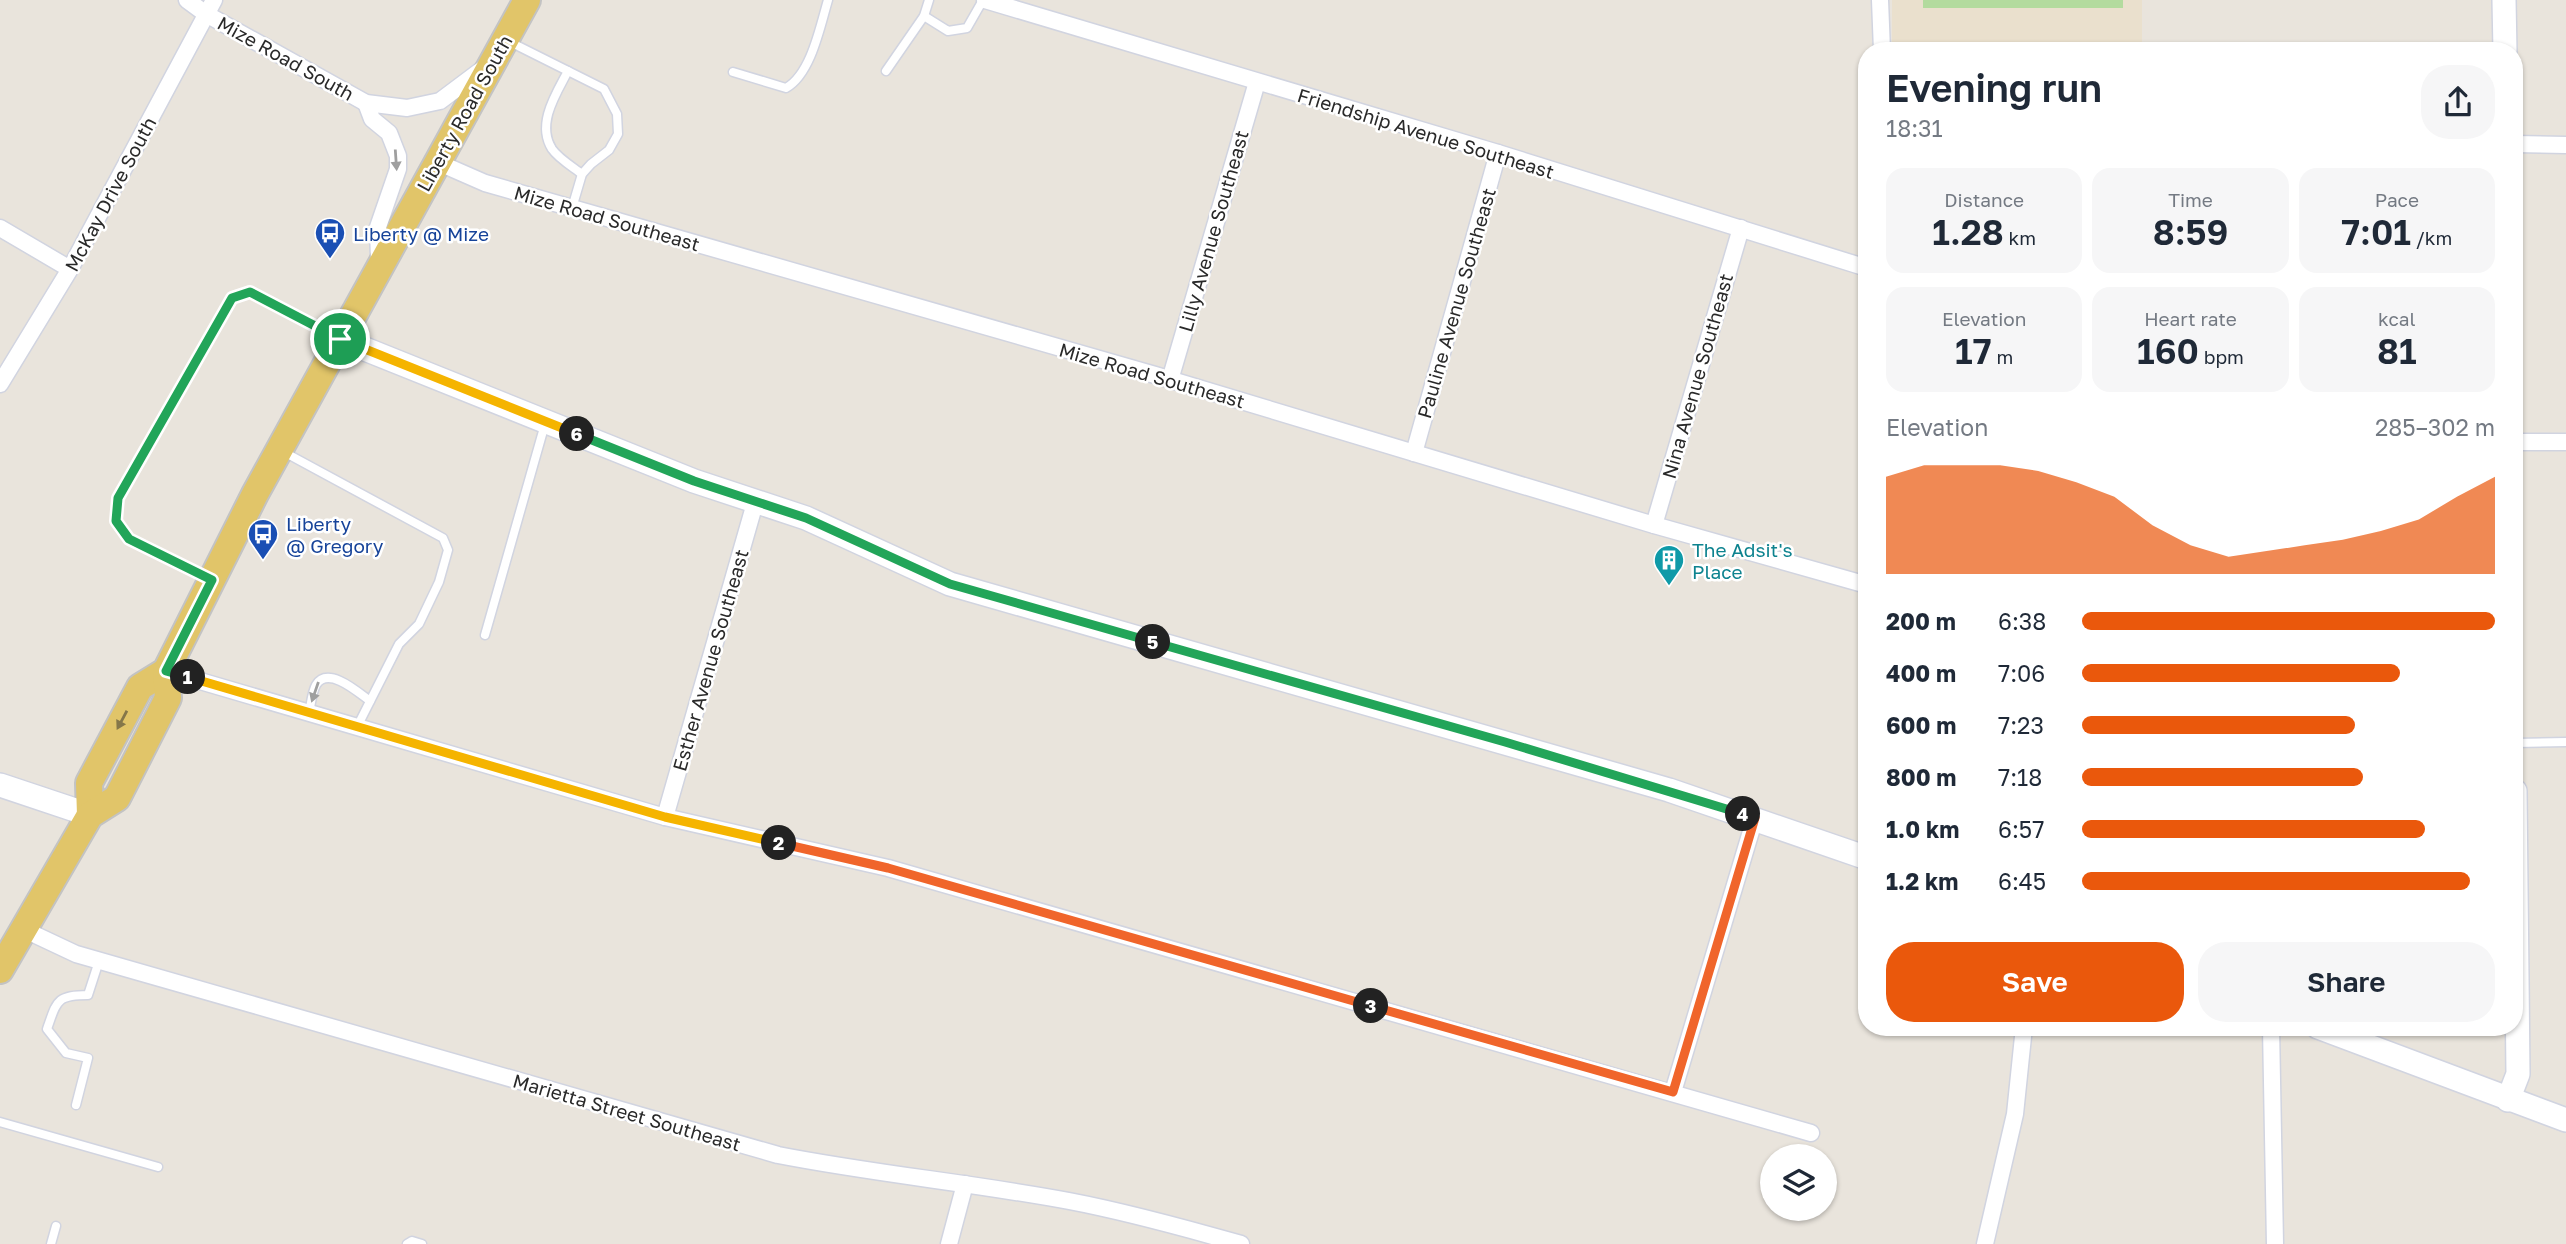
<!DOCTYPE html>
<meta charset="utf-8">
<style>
:root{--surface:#fff;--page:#f6f6f7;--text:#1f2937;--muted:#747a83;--accent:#ea580c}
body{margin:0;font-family:"Golos Text",sans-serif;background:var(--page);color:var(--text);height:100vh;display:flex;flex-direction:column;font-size:26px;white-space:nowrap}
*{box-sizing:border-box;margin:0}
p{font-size:23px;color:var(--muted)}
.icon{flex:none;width:38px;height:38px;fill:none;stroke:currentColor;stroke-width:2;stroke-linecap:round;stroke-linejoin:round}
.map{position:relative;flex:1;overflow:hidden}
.drawer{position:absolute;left:1858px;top:42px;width:665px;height:994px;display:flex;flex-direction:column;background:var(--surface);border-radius:28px;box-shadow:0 2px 5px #0004}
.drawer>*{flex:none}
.fabs{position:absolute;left:1760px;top:1144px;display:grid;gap:14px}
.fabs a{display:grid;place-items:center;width:77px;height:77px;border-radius:50%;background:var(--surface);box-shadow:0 2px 5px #0004;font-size:35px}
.pin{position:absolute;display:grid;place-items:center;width:60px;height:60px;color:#fff;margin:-30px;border:4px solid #fff;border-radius:50%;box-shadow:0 2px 7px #0007}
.km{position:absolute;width:35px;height:35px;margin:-18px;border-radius:50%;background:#222;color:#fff;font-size:19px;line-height:35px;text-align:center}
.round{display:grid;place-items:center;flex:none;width:74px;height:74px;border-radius:28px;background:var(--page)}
.head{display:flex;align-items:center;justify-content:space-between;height:119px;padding:0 28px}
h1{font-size:38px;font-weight:600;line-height:52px}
.metrics{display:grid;grid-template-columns:repeat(3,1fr);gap:10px;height:119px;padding:7px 28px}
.metrics div{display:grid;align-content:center;border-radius:18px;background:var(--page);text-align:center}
.metrics b{font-size:35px;font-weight:600}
.metrics small{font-size:19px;font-weight:400}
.metrics p{font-size:19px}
.chart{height:196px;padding:14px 28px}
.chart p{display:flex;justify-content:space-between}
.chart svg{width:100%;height:126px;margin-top:7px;fill:var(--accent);opacity:.7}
.action{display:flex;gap:14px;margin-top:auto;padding:14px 28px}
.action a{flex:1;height:80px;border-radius:28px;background:var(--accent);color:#fff;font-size:28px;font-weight:600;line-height:80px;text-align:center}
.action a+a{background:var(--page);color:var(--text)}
ul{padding:0 28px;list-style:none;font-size:23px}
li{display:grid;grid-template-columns:112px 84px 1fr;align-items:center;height:52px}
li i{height:18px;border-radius:9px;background:var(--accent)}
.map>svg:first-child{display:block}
</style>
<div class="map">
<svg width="2566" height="1244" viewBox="0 0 2566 1244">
<rect width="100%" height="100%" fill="#e9e4dc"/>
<rect fill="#eae0cd" x="1892" y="0" width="250" height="51"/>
<rect fill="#b3db9e" x="1923" y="0" width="200" height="8"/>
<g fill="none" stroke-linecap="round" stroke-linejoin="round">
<g stroke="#d1d4e0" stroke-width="11">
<g id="lane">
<path d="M924,16L948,31L967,28L983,0"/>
<path d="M510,42L604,89L617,114L618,134L609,150L591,164L582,174L572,208"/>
<path d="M568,71C556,94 536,124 552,149C559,159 573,167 582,174"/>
<path d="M886,71L924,16L929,0"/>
<path d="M733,72L786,88C811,74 820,27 828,0"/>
<path d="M282,451L443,538L448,550L439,582L419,624L399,644L357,727"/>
<path d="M207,578L129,539L116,521L118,497L232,298L250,292L338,337"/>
<path d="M485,635L545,424"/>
<path d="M309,713C311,704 312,692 316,685C328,665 359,693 370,701"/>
<path d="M2515,743L2566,742"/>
<path d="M76,1105L88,1058L66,1053L47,1029C57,1001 56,995 88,995L99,961"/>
<path d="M0,1122L158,1167"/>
<path d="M51,1244L56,1226"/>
<path d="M407,1244L412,1241L422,1244"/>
</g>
</g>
<g stroke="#d1d4e0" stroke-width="19">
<g id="street">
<path d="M187,0L206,14L366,103L407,108L440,101L484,68"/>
<path d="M985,0L1498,153L1867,268"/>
<path d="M1880,0L1882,51"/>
<path d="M366,103L372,119L389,133L398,156V169L378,227L379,261"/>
<path d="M2515,144L2566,145"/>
<path d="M437,162L485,183L1155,375L1654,525L1867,585"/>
<path d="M0,228L70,269"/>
<path d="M1170,380L1257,82"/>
<path d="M0,384L70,269L214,0"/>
<path d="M2515,442H2566"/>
<path d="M1414,453L1498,153"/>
<path d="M1654,525L1741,228"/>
<path d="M166,671L665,817L888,868L1811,1133"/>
<path d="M665,817L755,503"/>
<path d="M25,930L76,954L778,1155C875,1174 973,1183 1069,1201C1127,1212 1185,1228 1241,1244"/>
<path d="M2271,1027L2275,1244"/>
<path d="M1673,1092L1755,818"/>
<path d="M949,1244L965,1184"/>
<path d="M1985,1244L2015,1114L2024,1027"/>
</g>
</g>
<g stroke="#d1d4e0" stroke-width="26">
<g id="secondary">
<path d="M2504,0L2505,51"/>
<path d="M340,339L694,481L806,518L950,584L1669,790L1867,858"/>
<path d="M0,785L90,815"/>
<path d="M2318,1027L2566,1120"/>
<path d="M2508,1100L2518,1074L2515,791"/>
</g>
</g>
<g stroke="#c3c3c3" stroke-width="30">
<g id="primary">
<path d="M90,815L89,783L140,687L166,671L255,494L527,0"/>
<path d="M0,970L90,815L117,798L168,698L166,671"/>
</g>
</g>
<use href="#lane" stroke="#fff" stroke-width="8"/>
<use href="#street" stroke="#fff" stroke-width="16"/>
<use href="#secondary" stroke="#fff" stroke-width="23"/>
<use href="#primary" stroke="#e1c569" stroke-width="26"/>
</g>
<defs><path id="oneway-solid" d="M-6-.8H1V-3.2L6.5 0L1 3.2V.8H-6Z" transform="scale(1.75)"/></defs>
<g fill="#9f9f9f">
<use href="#oneway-solid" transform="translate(396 160) rotate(86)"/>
<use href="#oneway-solid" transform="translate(315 692) rotate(109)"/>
</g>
<use fill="#857749" href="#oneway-solid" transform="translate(122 720) rotate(118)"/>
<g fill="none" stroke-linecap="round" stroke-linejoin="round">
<g stroke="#fff" stroke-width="14">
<path id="split-1" d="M188,677L166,671L212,580L129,539L116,521L118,498L232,298L250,292L340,339"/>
</g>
<g stroke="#fff" stroke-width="14">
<path id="split-2" d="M188,677L665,817L779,843"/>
</g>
<g stroke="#fff" stroke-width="14">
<path id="split-3" d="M779,843L888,868L1371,1006"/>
</g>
<g stroke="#fff" stroke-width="14">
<path id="split-4" d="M1371,1006L1673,1092L1755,818L1743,814"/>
</g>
<g stroke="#fff" stroke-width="14">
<path id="split-5" d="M1153,642L1505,742L1743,814"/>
</g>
<g stroke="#fff" stroke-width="14">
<path id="split-6" d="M577,434L694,481L806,518L950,584L1153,642"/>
</g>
<g stroke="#fff" stroke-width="14">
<path id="split-7" d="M340,339L577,434"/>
</g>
<use href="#split-1" stroke="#22a559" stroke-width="9"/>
<use href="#split-2" stroke="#f5b400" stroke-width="9"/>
<use href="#split-3" stroke="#f0652b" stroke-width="9"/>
<use href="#split-4" stroke="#f0652b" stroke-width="9"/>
<use href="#split-5" stroke="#22a559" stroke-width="9"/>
<use href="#split-6" stroke="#22a559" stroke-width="9"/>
<use href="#split-7" stroke="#f5b400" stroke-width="9"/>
</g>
<defs>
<g id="bus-pin" transform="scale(1.575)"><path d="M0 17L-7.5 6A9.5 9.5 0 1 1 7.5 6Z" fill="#1a4fb4" stroke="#fff"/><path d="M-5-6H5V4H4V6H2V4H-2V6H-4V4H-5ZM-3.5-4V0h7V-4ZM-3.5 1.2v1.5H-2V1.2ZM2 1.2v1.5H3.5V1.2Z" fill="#fff"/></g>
<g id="building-pin" transform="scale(1.575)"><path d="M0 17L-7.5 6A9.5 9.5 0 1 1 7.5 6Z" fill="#0f9aa8" stroke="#fff"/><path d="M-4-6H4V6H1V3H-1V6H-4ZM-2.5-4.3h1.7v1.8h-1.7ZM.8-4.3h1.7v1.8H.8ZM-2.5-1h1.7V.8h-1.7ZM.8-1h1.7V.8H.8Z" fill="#fff"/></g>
</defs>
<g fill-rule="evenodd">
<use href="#bus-pin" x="330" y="233"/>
<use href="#bus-pin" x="263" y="534"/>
<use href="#building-pin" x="1669" y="560"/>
</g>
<g text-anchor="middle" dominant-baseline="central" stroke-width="5" stroke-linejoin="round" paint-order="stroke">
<g font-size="19" fill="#292929" stroke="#fff">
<text transform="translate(286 58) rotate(29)">Mize Road South</text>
<text transform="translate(464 113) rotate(-61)">Liberty Road South</text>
<text transform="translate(1426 133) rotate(17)">Friendship Avenue Southeast</text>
<text transform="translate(110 194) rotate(-62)">McKay Drive South</text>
<text transform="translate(607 218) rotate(16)">Mize Road Southeast</text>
<text transform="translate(1213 231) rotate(-74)">Lilly Avenue Southeast</text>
<text transform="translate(1456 303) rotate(-74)">Pauline Avenue Southeast</text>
<text transform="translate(1152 375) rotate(16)">Mize Road Southeast</text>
<text transform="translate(1697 376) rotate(-74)">Nina Avenue Southeast</text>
<text transform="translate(710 660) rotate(-74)">Esther Avenue Southeast</text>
<text transform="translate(627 1112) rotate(16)">Marietta Street Southeast</text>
</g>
<g font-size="19" fill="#164399" stroke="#fff" text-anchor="start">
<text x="353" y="233">Liberty @ Mize</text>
<text x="286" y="523">Liberty<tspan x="286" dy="22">@ Gregory</tspan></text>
</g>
<g font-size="19" fill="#0d838f" stroke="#fff" text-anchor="start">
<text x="1692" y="549">The Adsit's<tspan x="1692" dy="22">Place</tspan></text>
</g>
</g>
</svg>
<div class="fabs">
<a><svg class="icon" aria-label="layers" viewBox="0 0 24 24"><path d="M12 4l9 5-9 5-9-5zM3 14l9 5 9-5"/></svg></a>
</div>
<div class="pin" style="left:340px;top:339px;background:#1e9e55"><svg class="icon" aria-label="arrive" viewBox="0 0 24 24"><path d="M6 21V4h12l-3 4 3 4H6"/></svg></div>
<b class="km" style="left:188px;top:677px">1</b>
<b class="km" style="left:779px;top:843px">2</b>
<b class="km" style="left:1371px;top:1006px">3</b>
<b class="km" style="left:1743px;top:814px">4</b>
<b class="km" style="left:1153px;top:642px">5</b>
<b class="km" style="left:577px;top:434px">6</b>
<section class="drawer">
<div class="head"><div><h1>Evening run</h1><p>18:31</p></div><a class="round"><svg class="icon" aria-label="share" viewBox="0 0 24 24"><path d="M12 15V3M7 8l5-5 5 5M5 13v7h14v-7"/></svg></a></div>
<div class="metrics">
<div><p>Distance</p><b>1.28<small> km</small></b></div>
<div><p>Time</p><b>8:59</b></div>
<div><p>Pace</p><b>7:01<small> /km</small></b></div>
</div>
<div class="metrics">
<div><p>Elevation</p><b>17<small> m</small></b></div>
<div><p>Heart rate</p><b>160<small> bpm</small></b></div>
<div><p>kcal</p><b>81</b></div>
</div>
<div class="chart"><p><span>Elevation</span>285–302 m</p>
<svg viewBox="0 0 160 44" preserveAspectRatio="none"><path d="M0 44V10L10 6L20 6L30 6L40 8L50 12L60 17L70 27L80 34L90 38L100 36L110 34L120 32L130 29L140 25L150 17L160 10V44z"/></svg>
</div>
<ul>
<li><b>200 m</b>6:38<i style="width:100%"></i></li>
<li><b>400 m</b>7:06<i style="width:77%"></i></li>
<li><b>600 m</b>7:23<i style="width:66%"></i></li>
<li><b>800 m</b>7:18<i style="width:68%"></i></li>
<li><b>1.0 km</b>6:57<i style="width:83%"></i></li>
<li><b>1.2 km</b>6:45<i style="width:94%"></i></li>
</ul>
<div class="action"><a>Save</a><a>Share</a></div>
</section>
</div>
